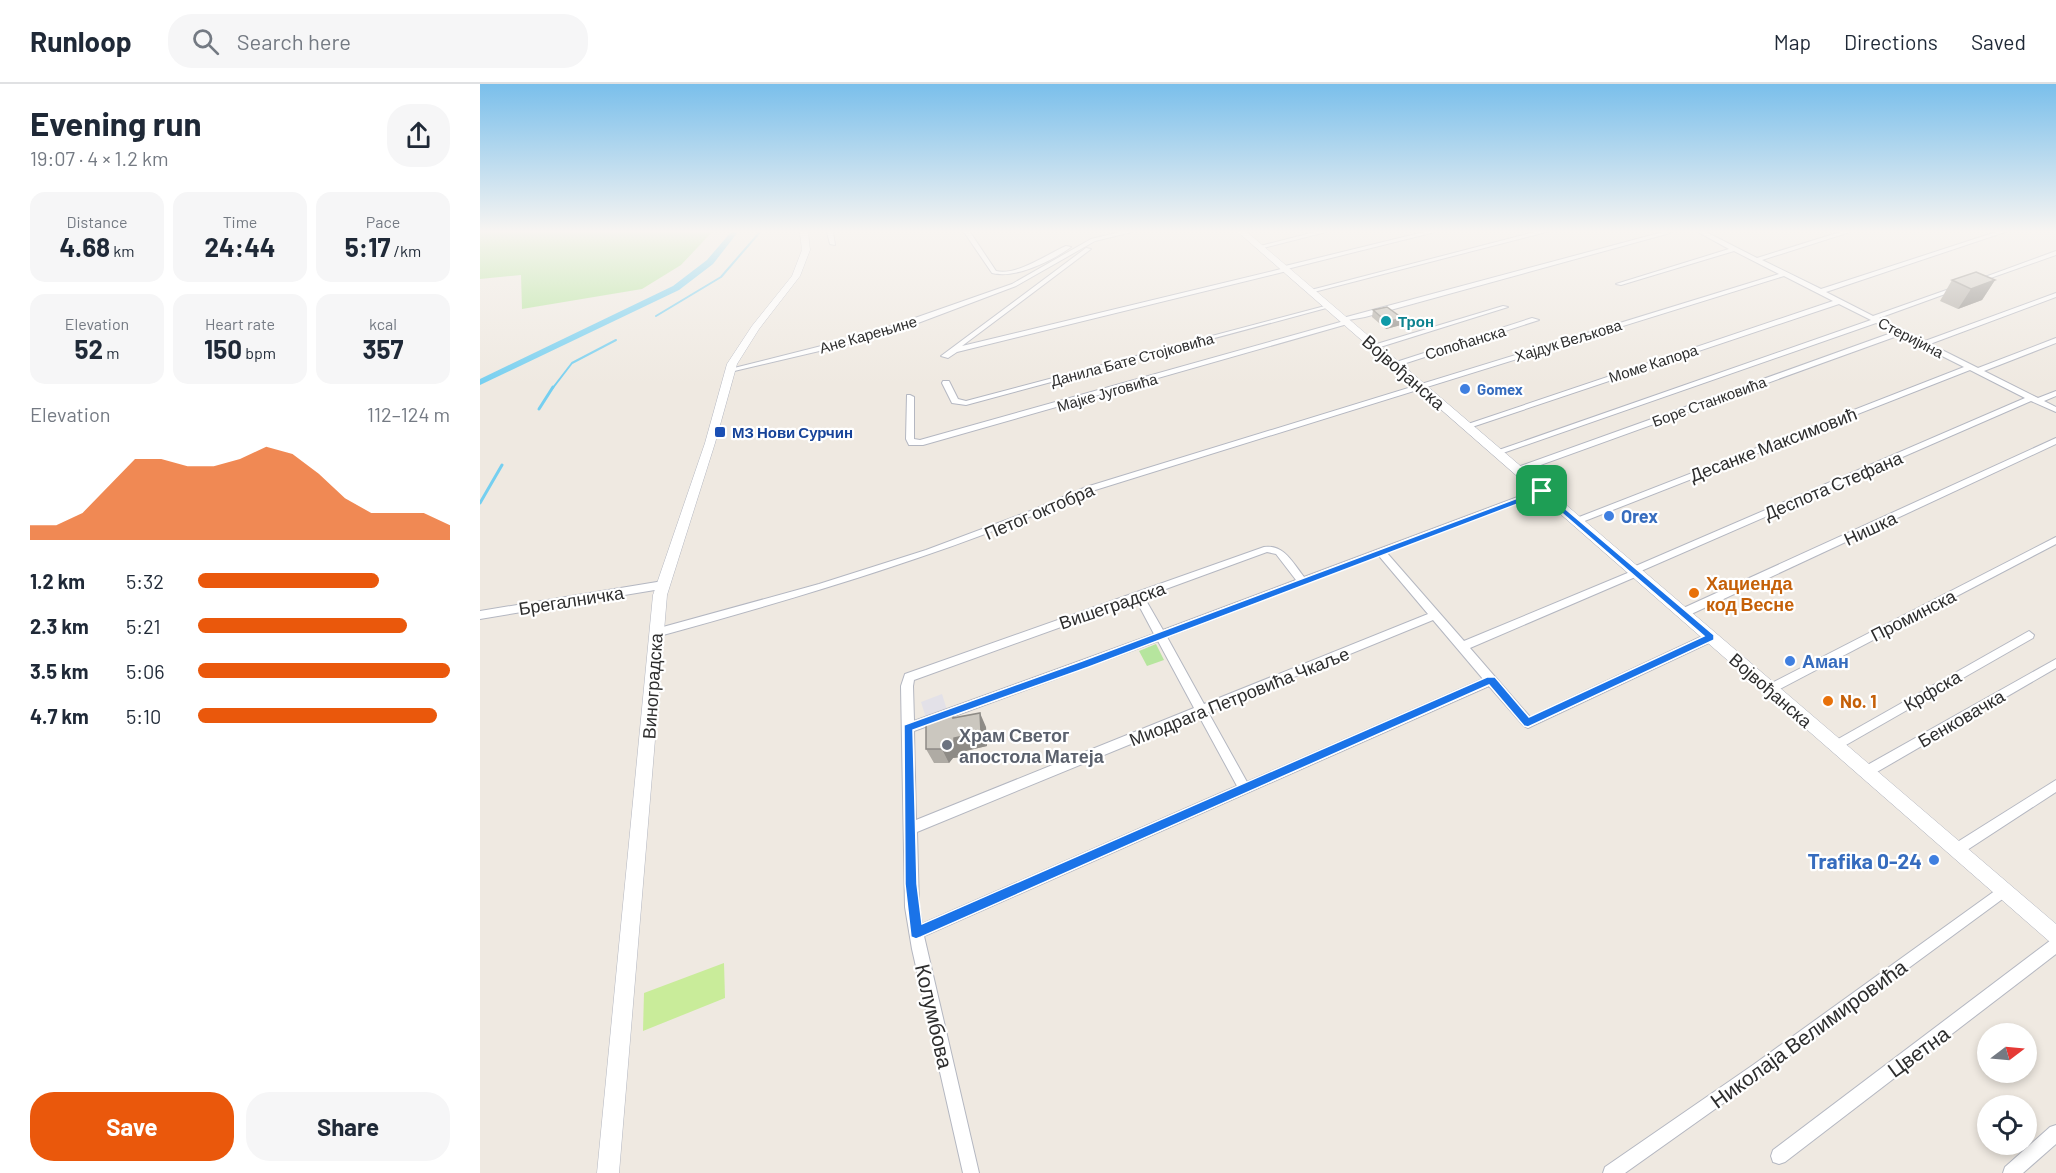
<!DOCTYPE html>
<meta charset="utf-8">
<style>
:root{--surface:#fff;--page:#f6f6f7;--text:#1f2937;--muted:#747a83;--line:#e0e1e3;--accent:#ea580c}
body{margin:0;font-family:Barlow,sans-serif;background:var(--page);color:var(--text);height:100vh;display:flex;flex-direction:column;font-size:22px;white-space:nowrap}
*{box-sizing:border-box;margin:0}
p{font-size:20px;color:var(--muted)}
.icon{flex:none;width:33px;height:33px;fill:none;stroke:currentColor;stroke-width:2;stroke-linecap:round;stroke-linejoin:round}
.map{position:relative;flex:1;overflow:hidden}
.drawer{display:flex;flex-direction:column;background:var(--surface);width:480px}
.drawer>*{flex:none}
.needle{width:39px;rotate:74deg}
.controls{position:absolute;left:1497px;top:939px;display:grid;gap:12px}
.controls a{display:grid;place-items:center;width:60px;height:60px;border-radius:50%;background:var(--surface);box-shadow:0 3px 9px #0003;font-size:30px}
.pin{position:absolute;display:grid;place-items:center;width:51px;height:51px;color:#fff;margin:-26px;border-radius:12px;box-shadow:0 3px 9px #0006}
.round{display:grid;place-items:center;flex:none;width:63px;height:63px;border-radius:24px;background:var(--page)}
.headline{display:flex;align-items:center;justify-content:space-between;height:102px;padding:0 30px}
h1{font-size:33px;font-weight:700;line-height:45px}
.metrics{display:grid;grid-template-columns:repeat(3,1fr);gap:9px;height:102px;padding:6px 30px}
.metrics div{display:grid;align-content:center;border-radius:15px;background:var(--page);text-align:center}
.metrics b{font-size:26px;font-weight:700}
.metrics small{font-size:16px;font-weight:400}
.metrics p{font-size:16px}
.chart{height:168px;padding:12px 30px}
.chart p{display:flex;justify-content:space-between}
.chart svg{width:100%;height:108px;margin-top:6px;fill:var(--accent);opacity:.7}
.cta{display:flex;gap:12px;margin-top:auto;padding:12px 30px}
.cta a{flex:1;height:69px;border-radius:24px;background:var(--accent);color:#fff;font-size:24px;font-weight:700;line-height:69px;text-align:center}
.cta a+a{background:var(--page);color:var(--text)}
ul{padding:0 30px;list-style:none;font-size:20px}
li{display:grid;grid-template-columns:96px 72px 1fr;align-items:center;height:45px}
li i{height:15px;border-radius:8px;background:var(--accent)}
header{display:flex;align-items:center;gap:36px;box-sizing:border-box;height:84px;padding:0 30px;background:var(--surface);border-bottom:2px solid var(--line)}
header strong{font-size:28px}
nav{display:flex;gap:33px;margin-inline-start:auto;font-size:21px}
.search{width:420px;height:54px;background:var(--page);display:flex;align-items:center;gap:15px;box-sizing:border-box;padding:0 21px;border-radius:24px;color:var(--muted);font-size:22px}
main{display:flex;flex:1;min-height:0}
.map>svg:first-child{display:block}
</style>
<header>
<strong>Runloop</strong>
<div class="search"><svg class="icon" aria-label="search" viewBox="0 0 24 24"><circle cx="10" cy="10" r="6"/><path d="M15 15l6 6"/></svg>Search here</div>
<nav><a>Map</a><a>Directions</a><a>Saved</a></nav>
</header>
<main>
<section class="drawer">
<div class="headline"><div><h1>Evening run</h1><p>19:07 · 4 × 1.2 km</p></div><a class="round"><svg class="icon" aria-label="share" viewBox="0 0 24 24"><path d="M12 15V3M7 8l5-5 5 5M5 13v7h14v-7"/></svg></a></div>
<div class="metrics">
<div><p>Distance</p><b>4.68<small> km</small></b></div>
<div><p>Time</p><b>24:44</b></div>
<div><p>Pace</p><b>5:17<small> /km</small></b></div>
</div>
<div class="metrics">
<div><p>Elevation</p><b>52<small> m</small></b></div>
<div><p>Heart rate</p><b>150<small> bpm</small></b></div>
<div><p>kcal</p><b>357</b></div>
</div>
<div class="chart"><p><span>Elevation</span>112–124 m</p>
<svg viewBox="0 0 160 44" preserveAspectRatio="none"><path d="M0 44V38L10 38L20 33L30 22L40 11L50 11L60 14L70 14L80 11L90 6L100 9L110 17L120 27L130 33L140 33L150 33L160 38V44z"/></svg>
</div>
<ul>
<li><b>1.2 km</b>5:32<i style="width:72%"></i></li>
<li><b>2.3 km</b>5:21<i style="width:83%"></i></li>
<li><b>3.5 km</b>5:06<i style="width:100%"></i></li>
<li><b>4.7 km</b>5:10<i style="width:95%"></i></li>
</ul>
<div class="cta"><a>Save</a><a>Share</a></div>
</section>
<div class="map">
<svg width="1576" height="1089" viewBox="0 0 1576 1089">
<rect width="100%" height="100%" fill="#efe9e1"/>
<path fill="#e3e1e8" d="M462,610L467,626L446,634L441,618Z"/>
<g fill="#b6e59e">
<path d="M0,148H232L201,181L162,205L42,225L41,191L0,195Z"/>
<path d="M676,560L684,576L667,582L659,567Z"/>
</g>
<path fill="#c9ec9a" d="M244,879L245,914L163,947L164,909Z"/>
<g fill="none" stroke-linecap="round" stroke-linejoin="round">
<g stroke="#75cff0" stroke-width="2">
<path d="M176,232L241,193L280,148"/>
<path d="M72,305L92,279L136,256"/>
</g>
<g stroke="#75cff0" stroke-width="3">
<path d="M59,325L73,303"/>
<path d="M0,419L22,381"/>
</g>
<path fill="#75cff0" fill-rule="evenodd" d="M251,148H258L233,180L199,206L0,301V295L193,202L227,176Z"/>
<g stroke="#b4b7c1" stroke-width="2">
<g id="street">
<path d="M347,148H353L355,161L350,160Z"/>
<path d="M484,148H490L516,187C537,192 567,170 586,162L591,163C572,177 535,195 512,189Z"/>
<path d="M640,148H652L615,157L536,202L438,239L382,257L250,288L246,286L377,253L432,235L532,200L611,155Z"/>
<path d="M835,148H846L779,165L776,163Z"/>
<path d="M944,148H955L807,185V187L477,268L468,274L461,272L606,164L611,165L482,262L801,185V183Z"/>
<path d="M1055,148H1066L830,209L827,207Z"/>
<path d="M1183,148L1190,149L885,233L863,237L859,235Z"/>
<path d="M1218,148H1226L1277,174L1360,148H1370L1282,176L1341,205L1516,148H1525L1346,208L1393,232L1475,203H1479V205L1399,234L1445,257L1576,209V213L1450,260L1498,284L1576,254V259L1504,287L1558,314L1576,307V312L1564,317L1576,323V328L1551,317L1161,487L1160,491L990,564L1050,633L1227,550H1235L1236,553L1235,556L1052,642L1048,644L1044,642L1009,602L444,852L499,1089H483L432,865L425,823L421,602L425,590L784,463C804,460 813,479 824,493L1059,405H1065L1066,407L1065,409L907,469L984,557L1150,488L1151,484L1545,314L1490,286L1097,440L1092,437L1094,435L1484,283L1420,251L1041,388H1035L1034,386L1035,384L1414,248L1396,239L1020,370L1017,371L1013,368L1391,236L1359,220L989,344H986L982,342L1353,217L1304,192L612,407C470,469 325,512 176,553L172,552L171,549L172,546L339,500L446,466L553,426L606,403L1299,190L1254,167L1141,201L1136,200L1249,165ZM787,468L796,470L816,496L683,546L664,513ZM899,472L948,530L724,620L687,553ZM656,516L674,550L434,637L433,602L434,596ZM953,536L1003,595L767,698L728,628ZM678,557L714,624L436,736L434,647ZM719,632L757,702L442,840L439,823L437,748Z"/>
<path d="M1576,167V171L1499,198L1494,197Z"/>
<path d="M845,222L850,223L486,321L472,319L462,299L463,297H469L478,315L486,317Z"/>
<path d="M1023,222L1028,223L897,264L890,262Z"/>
<path d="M1052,234L1059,236L917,282L910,280Z"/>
<path d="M864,237L871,239L443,361H429L426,355L427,311H430L434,313V355L440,356Z"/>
<path d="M1576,354V360L1207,532H1199L1198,529L1199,526Z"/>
<path d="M1576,453V460L1294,608H1286L1284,605L1286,602Z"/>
<path d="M183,497L188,501L187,504L0,535V527Z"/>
<path d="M1549,547L1554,551L1553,554L1359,665L1355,667L1351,665L1349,662L1351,659Z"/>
<path d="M1576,575V584L1390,692L1386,693L1382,692L1380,688L1382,684Z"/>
<path d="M1576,696V708L1481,770L1476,772L1471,770L1470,766L1471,762Z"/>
<path d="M1523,801L1528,803L1530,807L1528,811L1283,991L1145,1089H1123L1125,1083L1273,981Z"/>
<path d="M1576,854V870L1305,1078L1299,1080L1293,1078L1291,1072L1293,1066L1571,856Z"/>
<path d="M1576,1041V1060L1543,1089H1523L1525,1083L1570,1043Z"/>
</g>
</g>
<g stroke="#b4b7c1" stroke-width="1">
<g id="secondary">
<path d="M320,148H328L330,166L320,192L279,245L257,280L235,359L187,511L139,1089H117L173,511L225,359L247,280L272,242L312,192L322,166Z"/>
<path d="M758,148H767L1576,840V861L1570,858Z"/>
</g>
</g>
<use href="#street" fill="#fff" fill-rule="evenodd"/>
<use href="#secondary" fill="#fff" fill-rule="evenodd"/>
</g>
<g fill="#afaba4">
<path d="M1472,196H1515L1502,216L1478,225L1460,217Z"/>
<path d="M893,226L921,241L906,245L892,233Z"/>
<path d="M475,634L506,643L507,662L481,668V673L473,674L469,679H454L446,665Z"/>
</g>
<g fill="#8e8b86">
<path d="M1515,196L1502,216L1478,225L1491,205Z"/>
<path d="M922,234L921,241L906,245L907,238Z"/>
<path d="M500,629L506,643L507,662L481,668V673L473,674L469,679L462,665Z"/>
</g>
<g fill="#cbc7bf" stroke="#8e8b86" stroke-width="1.5">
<path d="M1496,188L1515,196L1491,205L1472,196Z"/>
<path d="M907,223L922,234L907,238L893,226Z"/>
<path d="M473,629V634L500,629L501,648L474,654V659L467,660L462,665H446V634Z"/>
</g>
<linearGradient id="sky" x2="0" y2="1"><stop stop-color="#7abfeb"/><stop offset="0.49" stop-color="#f8f5f2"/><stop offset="1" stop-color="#f8f5f2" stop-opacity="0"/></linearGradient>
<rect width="1576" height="301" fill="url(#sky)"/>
<path fill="#1a73e8" stroke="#fff" stroke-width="1.5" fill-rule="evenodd" d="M1062,405L1234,551V556L1048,643L1044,642L1009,601L441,853L436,855L431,853L425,800L424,641L602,577ZM1061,411L1224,552L1049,633L1015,593H1007L442,840L437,800L433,646L609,583Z"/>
<circle fill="#0f9aa8" stroke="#fff" stroke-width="2" cx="906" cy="237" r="6"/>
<g fill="#3f7fe0" stroke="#fff" stroke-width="2">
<circle cx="985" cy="305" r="6"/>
<circle cx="1129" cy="432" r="6"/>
<circle cx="1310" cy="577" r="6"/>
<circle cx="1454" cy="776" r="6"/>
</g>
<rect fill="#1a4fb4" stroke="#fff" stroke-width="2" x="234" y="342" width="12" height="12" rx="3"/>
<g fill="#e8710a" stroke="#fff" stroke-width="2">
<circle cx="1214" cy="509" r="6"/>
<circle cx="1348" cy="617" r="6"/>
</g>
<circle fill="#6b7280" stroke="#fff" stroke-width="2" cx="467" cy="661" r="6"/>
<g text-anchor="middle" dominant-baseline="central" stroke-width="4.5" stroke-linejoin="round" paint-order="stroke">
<g font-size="15" font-weight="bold" fill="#0d838f" stroke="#fff" text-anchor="start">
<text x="918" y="237">Трон</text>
</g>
<g font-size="15" fill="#2e2e2e" stroke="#fff">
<text transform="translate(388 250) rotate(-16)">Ане Карењине</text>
<text transform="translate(1431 253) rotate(27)">Стеријина</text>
<text transform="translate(1088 256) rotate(-17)">Хајдук Вељкова</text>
<text transform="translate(985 258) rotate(-17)">Сопоћанска</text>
<text transform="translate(652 275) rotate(-15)">Данила Бате Стојковића</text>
<text transform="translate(1173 279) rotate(-18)">Моме Капора</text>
<text transform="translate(627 308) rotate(-16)">Мајке Југовића</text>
<text transform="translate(1229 317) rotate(-20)">Боре Станковића</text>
</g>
<g font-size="15" font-weight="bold" fill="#366cbe" stroke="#fff" text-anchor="start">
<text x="997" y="305">Gomex</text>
</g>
<g font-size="15" font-weight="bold" fill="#164399" stroke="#fff" text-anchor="start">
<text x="252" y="348">МЗ Нови Сурчин</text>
</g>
<g font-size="18" fill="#2e2e2e" stroke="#fff">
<text transform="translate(924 288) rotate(41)">Војвођанска</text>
<text transform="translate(1293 360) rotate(-21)">Десанке Максимовић</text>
<text transform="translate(1353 401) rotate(-23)">Деспота Стефана</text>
<text transform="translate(559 427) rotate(-23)">Петог октобра</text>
<text transform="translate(1390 444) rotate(-25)">Нишка</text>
<text transform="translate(91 516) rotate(-9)">Брегалничка</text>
<text transform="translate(632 521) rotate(-19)">Вишеградска</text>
<text transform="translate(1433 531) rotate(-27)">Проминска</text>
<text transform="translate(172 602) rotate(-86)">Виноградска</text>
<text transform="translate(1291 606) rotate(41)">Војвођанска</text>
<text transform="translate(1452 606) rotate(-30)">Крфска</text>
<text transform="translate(759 612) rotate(-22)">Миодрага Петровића Чкаље</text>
<text transform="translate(1481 634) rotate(-30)">Бенковачка</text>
</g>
<g font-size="18" font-weight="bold" fill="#366cbe" stroke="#fff" text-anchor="start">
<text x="1141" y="432">Orex</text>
<text x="1322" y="577">Аман</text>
</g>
<g font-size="18" font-weight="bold" fill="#c56008" stroke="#fff" text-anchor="start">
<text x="1226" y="499">Хациенда<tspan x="1226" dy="21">код Весне</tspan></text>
<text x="1360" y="617">No. 1</text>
</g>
<g font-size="18" font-weight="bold" fill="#5b616d" stroke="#fff" text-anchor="start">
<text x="479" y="651">Храм Светог<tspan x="479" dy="21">апостола Матеја</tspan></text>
</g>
<g font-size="21" font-weight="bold" fill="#366cbe" stroke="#fff" text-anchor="end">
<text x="1442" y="776">Trafika 0-24</text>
</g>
<g font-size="21" fill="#2e2e2e" stroke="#fff">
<text transform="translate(455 932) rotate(77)">Колумбова</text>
<text transform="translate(1328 949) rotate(-36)">Николаја Велимировића</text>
<text transform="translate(1438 967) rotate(-36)">Цветна</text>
</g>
</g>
</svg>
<div class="controls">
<a><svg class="needle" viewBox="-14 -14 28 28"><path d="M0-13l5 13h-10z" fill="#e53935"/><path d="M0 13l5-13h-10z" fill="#747a83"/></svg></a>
<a><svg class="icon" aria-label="locate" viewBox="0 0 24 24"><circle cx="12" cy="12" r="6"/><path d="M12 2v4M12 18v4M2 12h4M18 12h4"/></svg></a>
</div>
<div class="pin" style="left:1062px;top:407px;background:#1e9e55"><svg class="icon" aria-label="arrive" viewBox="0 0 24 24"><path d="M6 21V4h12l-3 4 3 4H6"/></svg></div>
</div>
</main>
